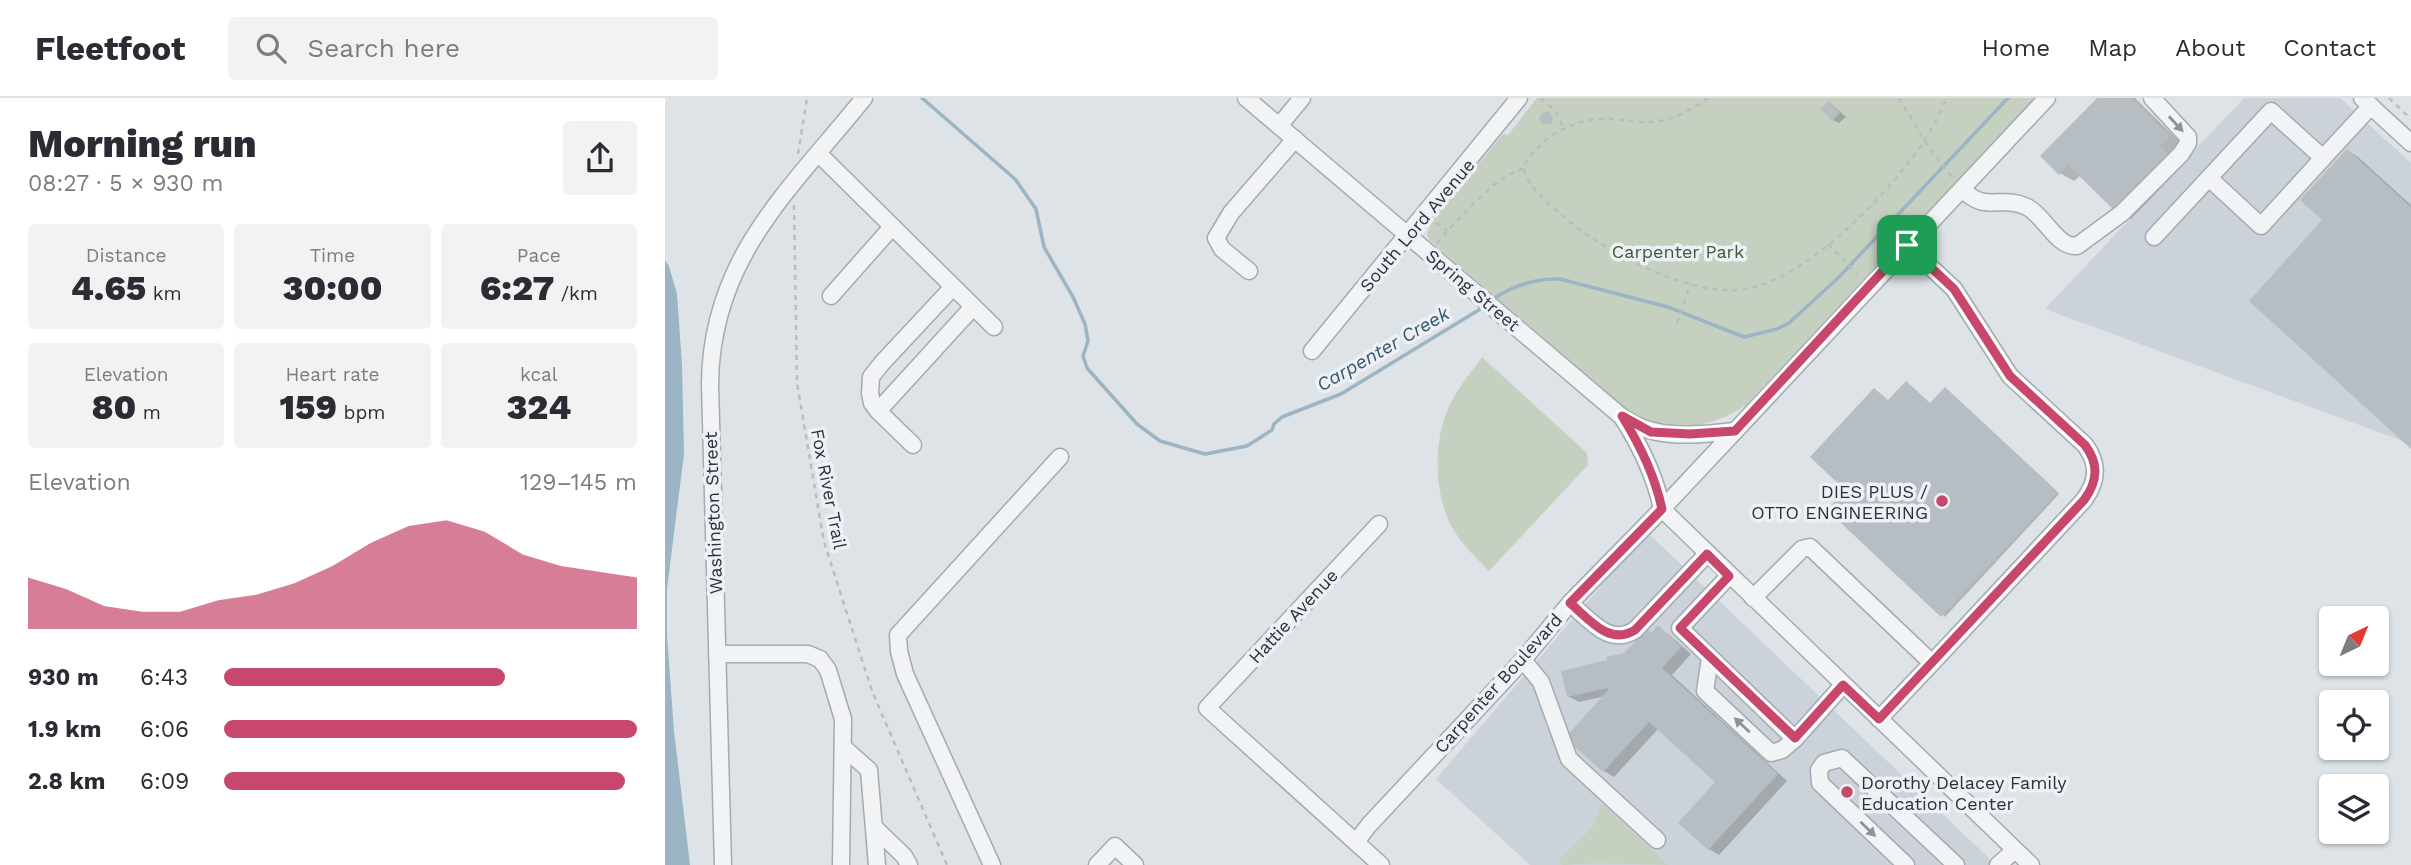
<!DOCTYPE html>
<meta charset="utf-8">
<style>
:root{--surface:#fff;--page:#f2f2f3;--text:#2b2b33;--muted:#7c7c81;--line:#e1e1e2;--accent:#c7486c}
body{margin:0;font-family:"Work Sans",sans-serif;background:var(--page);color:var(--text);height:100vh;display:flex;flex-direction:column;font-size:26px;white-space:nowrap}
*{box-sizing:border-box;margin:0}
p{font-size:23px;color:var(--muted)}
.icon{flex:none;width:38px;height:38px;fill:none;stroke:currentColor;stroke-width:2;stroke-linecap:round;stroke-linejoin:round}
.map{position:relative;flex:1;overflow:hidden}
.panel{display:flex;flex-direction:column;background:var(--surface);width:665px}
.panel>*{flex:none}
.needle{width:46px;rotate:43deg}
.buttons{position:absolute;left:1654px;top:508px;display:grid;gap:14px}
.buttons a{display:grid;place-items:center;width:70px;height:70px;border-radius:7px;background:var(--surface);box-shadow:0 2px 5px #0004;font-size:35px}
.pin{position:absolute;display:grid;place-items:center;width:60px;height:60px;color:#fff;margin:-30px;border-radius:14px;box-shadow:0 4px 10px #0006}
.round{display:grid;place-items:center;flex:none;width:74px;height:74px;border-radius:7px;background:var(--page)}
.summary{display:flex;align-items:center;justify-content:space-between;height:119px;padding:0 28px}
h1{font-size:38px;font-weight:800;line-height:52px}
.metrics{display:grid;grid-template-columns:repeat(3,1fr);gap:10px;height:119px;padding:7px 28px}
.metrics div{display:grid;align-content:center;border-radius:7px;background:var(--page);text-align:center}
.metrics b{font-size:35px;font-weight:800}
.metrics small{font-size:19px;font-weight:400}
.metrics p{font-size:19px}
.chart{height:196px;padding:14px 28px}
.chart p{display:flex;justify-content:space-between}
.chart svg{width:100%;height:126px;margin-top:7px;fill:var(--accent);opacity:.7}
ul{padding:0 28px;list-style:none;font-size:23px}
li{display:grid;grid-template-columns:112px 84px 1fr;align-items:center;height:52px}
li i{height:18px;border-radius:9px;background:var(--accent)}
header{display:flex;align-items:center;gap:42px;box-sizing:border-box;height:98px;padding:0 35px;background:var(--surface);border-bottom:2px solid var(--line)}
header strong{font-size:33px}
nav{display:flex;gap:38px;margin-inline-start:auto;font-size:24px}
.search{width:490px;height:63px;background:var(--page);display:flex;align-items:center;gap:18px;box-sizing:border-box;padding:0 24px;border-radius:7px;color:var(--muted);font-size:26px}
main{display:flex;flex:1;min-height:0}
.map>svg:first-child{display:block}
</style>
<header>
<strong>Fleetfoot</strong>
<div class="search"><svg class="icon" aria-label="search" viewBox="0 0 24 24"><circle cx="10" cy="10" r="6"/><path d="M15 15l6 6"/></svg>Search here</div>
<nav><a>Home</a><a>Map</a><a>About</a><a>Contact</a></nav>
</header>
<main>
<section class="panel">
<div class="summary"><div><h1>Morning run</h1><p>08:27 · 5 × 930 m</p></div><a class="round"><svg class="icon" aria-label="share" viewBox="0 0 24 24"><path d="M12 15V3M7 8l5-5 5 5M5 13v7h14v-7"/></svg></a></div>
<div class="metrics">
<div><p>Distance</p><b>4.65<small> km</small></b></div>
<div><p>Time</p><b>30:00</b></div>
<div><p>Pace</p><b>6:27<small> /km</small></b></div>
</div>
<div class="metrics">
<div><p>Elevation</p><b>80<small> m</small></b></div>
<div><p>Heart rate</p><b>159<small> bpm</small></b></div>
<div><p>kcal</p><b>324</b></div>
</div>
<div class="chart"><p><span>Elevation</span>129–145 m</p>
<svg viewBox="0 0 160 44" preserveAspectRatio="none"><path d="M0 44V26L10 30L20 36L30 38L40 38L50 34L60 32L70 28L80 22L90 14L100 8L110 6L120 10L130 18L140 22L150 24L160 26V44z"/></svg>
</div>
<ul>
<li><b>930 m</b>6:43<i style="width:68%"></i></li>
<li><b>1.9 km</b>6:06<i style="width:100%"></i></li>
<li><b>2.8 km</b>6:09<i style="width:97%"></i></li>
</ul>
</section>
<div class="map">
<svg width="1746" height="767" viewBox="0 0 1746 767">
<rect width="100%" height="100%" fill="#dee3e7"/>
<g fill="#ccd2d9">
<path d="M1579,0H1675L1746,65V346L1380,211Z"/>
<path d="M982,434L1331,767H865L771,681Z"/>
</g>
<g fill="#c6d0c0">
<path d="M872,0H1371L1081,307C1043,333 1002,335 962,312L764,142L762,136L766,124L838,36L843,37Z"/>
<path d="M817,259L922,355L923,367L824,473C812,461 799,448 789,433C769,399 768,348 782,313C790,293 805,276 817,259Z"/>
<path d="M937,705L1003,767L933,765L897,767L893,763L927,730Z"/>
</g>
<path fill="#9bb5c5" d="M0,162L4,168L12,196L17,267L19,356L2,491V537L9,633L25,767H0Z"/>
<g fill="#0003">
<path d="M1434,0H1470L1518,47L1508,57L1518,67L1466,121L1452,113L1416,77L1409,83L1395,75Z"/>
<path d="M1165,5L1181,19L1174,25L1168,22Z"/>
<path d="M1683,53L1693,59L1746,107V348L1586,203L1660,122Z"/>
<path d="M1283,293L1394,396L1280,519L1183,392L1224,304L1266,307Z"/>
<path d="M993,530L1003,536L1026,556L1007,577L1122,683L1054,757L1044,751L1015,725L1053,684L994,630L949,679L939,673L941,598L914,604L903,598L944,564L960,557Z"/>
</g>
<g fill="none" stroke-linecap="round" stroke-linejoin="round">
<g stroke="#9bb5c5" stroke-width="3.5">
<path d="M257,0L350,81L371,111L379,149L408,199L420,226L423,243L418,258L422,270L472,326L495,343L540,356L582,348L607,332L609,326L617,319L676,296L817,210"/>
<path d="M831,199C851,187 871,180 895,181L1003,209L1079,239L1112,231L1124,225L1173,180L1343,0"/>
</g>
</g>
<g fill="#b6bdc3">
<path d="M1432,0H1466L1505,38L1495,48L1505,58L1451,114L1403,67L1394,77L1375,58Z"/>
<path d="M1164,3L1175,15L1167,23L1156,11Z"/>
<path d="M884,13L888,19L886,26H878L874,21L877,15Z"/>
<path d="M1682,51L1746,109V351L1584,203L1657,122L1635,102Z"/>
<path d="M1241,283L1265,305L1280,289L1393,394L1276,519L1162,412L1180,392L1145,359L1209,290L1223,302Z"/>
<path d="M993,527L1016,549L997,570L1113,676L1043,752L1013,725L1050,684L984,624L938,674L900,640L943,592V590L902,599L896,573L942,562L941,559L959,555L982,531L986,535Z"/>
</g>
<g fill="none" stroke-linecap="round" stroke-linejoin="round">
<g stroke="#a4aab1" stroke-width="19">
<g id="minor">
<path d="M581,0L957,319C975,347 990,378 997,411L1366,767"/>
<path d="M1697,0L1746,45"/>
<path d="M614,28L637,0"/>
<path d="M154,56L329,229"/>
<path d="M1544,80L1596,128L1658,60"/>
<path d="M1297,91C1321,116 1335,96 1362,109C1380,118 1391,149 1412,148L1457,115L1516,56L1523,45V39L1487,0"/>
<path d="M1489,139L1606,13L1658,60L1706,8"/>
<path d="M1242,147L1289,191L1345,278L1420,347C1434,366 1433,383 1419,402L1267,565"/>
<path d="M584,173L557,151L551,140L566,115L630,41"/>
<path d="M166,198L227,129"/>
<path d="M647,253L854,0"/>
<path d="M213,313L308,209"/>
<path d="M962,322C992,342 1035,337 1070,333"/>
<path d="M248,347L213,313L207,305L205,295L206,279L217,265L288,189"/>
<path d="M714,426L542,610L716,767"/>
<path d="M1064,478L1015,530L1130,641"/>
<path d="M1088,500L1137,451L1145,449L1267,565L1214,621"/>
<path d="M905,505C924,521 944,549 970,532L1042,456"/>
<path d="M52,556H143L155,561L163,572L178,621L176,767"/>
<path d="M1045,560L1040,593L1106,655L1117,652L1130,641L1178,587"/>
<path d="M858,562L876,584L904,661L992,742"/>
<path d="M178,649L204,672L212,767"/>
<path d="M210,730L239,758L244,767"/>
<path d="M691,744L704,727L858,562L905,505L997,411L1382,0"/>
<path d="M58,767L45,286C46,160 125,92 199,0"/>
<path d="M327,767L240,576L234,553L233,537L395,359"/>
<path d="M432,767L450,748L470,767"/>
<path d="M1241,767L1155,685L1154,672L1159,665L1177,660L1291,767"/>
<path d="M1333,767L1350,752"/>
</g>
</g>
<g stroke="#b9bdc1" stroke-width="2.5" stroke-dasharray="5 5" stroke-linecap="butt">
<path d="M876,0L890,13L899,30"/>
<path d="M1043,0C1028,11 1012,20 994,23C977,26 962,22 945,21C912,19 875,38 859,68C858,89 898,118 913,130C953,160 1024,196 1074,192C1141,186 1237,84 1268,28C1273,19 1277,9 1282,0"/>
<path d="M1234,0L1262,47L1288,80"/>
<path d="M1724,0L1746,21"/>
<path d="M133,56L142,0"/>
<path d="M129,107L132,285L159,444L207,593L282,767"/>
<path d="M771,125L782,133"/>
<path d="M772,145C790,125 833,74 859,71"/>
<path d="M1163,146L1192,176"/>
<path d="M1012,225L1026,185"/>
</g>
<use href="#minor" stroke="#f1f3f5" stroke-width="16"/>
</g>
<defs><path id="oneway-solid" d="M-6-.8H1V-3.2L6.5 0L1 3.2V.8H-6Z" transform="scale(1.75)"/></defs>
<g fill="#8c9299">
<use href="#oneway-solid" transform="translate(1511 26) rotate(47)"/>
<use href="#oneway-solid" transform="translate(1077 627) rotate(-137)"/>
<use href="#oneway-solid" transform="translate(1203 731) rotate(44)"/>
</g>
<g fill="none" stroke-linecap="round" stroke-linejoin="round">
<g stroke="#fff" stroke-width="14">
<path id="route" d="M1242,147L1289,191L1345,278L1420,347C1434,366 1433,383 1419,402L1214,621L1178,587L1130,640L1015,530L1064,478L1042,456L970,532C944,548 924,521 905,505L997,411C990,378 975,347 957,318L986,334L1025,336L1070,333Z"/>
</g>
<use href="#route" stroke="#c7486c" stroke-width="9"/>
</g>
<g fill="#c7486c" stroke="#edf1f5" stroke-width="2.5">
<circle cx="1277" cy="403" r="7"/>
<circle cx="1182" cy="694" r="7"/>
</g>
<g text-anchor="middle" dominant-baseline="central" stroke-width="7" stroke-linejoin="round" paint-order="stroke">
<g font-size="18" fill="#28323d" stroke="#edf1f5">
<text transform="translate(752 127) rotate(-50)">South Lord Avenue</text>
<text transform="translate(808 192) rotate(40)">Spring Street</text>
<text transform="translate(164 391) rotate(79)">Fox River Trail</text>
<text transform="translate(48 415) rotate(-92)">Washington Street</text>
<text transform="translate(628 518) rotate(-47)">Hattie Avenue</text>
<text transform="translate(833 585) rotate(-48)">Carpenter Boulevard</text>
</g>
<g font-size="18" fill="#415836" stroke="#edf1f5">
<text x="1013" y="153">Carpenter Park</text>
</g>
<g font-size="18" fill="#28323d" stroke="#edf1f5" text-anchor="end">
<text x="1263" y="393">DIES PLUS /<tspan x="1263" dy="21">OTTO ENGINEERING</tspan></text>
<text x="1196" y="684" text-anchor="start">Dorothy Delacey Family<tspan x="1196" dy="21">Education Center</tspan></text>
</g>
<g font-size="19" font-style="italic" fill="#34566f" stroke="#edf1f5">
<text transform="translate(718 251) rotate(-30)">Carpenter Creek</text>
</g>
</g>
</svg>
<div class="buttons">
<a><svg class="needle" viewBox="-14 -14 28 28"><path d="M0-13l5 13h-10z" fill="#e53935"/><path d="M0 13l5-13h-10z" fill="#7c7c81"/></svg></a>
<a><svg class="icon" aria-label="locate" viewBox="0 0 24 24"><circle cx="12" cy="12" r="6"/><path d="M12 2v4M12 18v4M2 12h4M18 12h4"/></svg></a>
<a><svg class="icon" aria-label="layers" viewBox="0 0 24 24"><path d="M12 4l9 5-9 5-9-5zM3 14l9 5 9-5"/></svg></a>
</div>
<div class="pin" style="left:1242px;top:147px;background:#1e9e55"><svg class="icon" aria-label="arrive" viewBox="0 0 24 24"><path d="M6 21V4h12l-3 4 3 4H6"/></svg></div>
</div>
</main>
